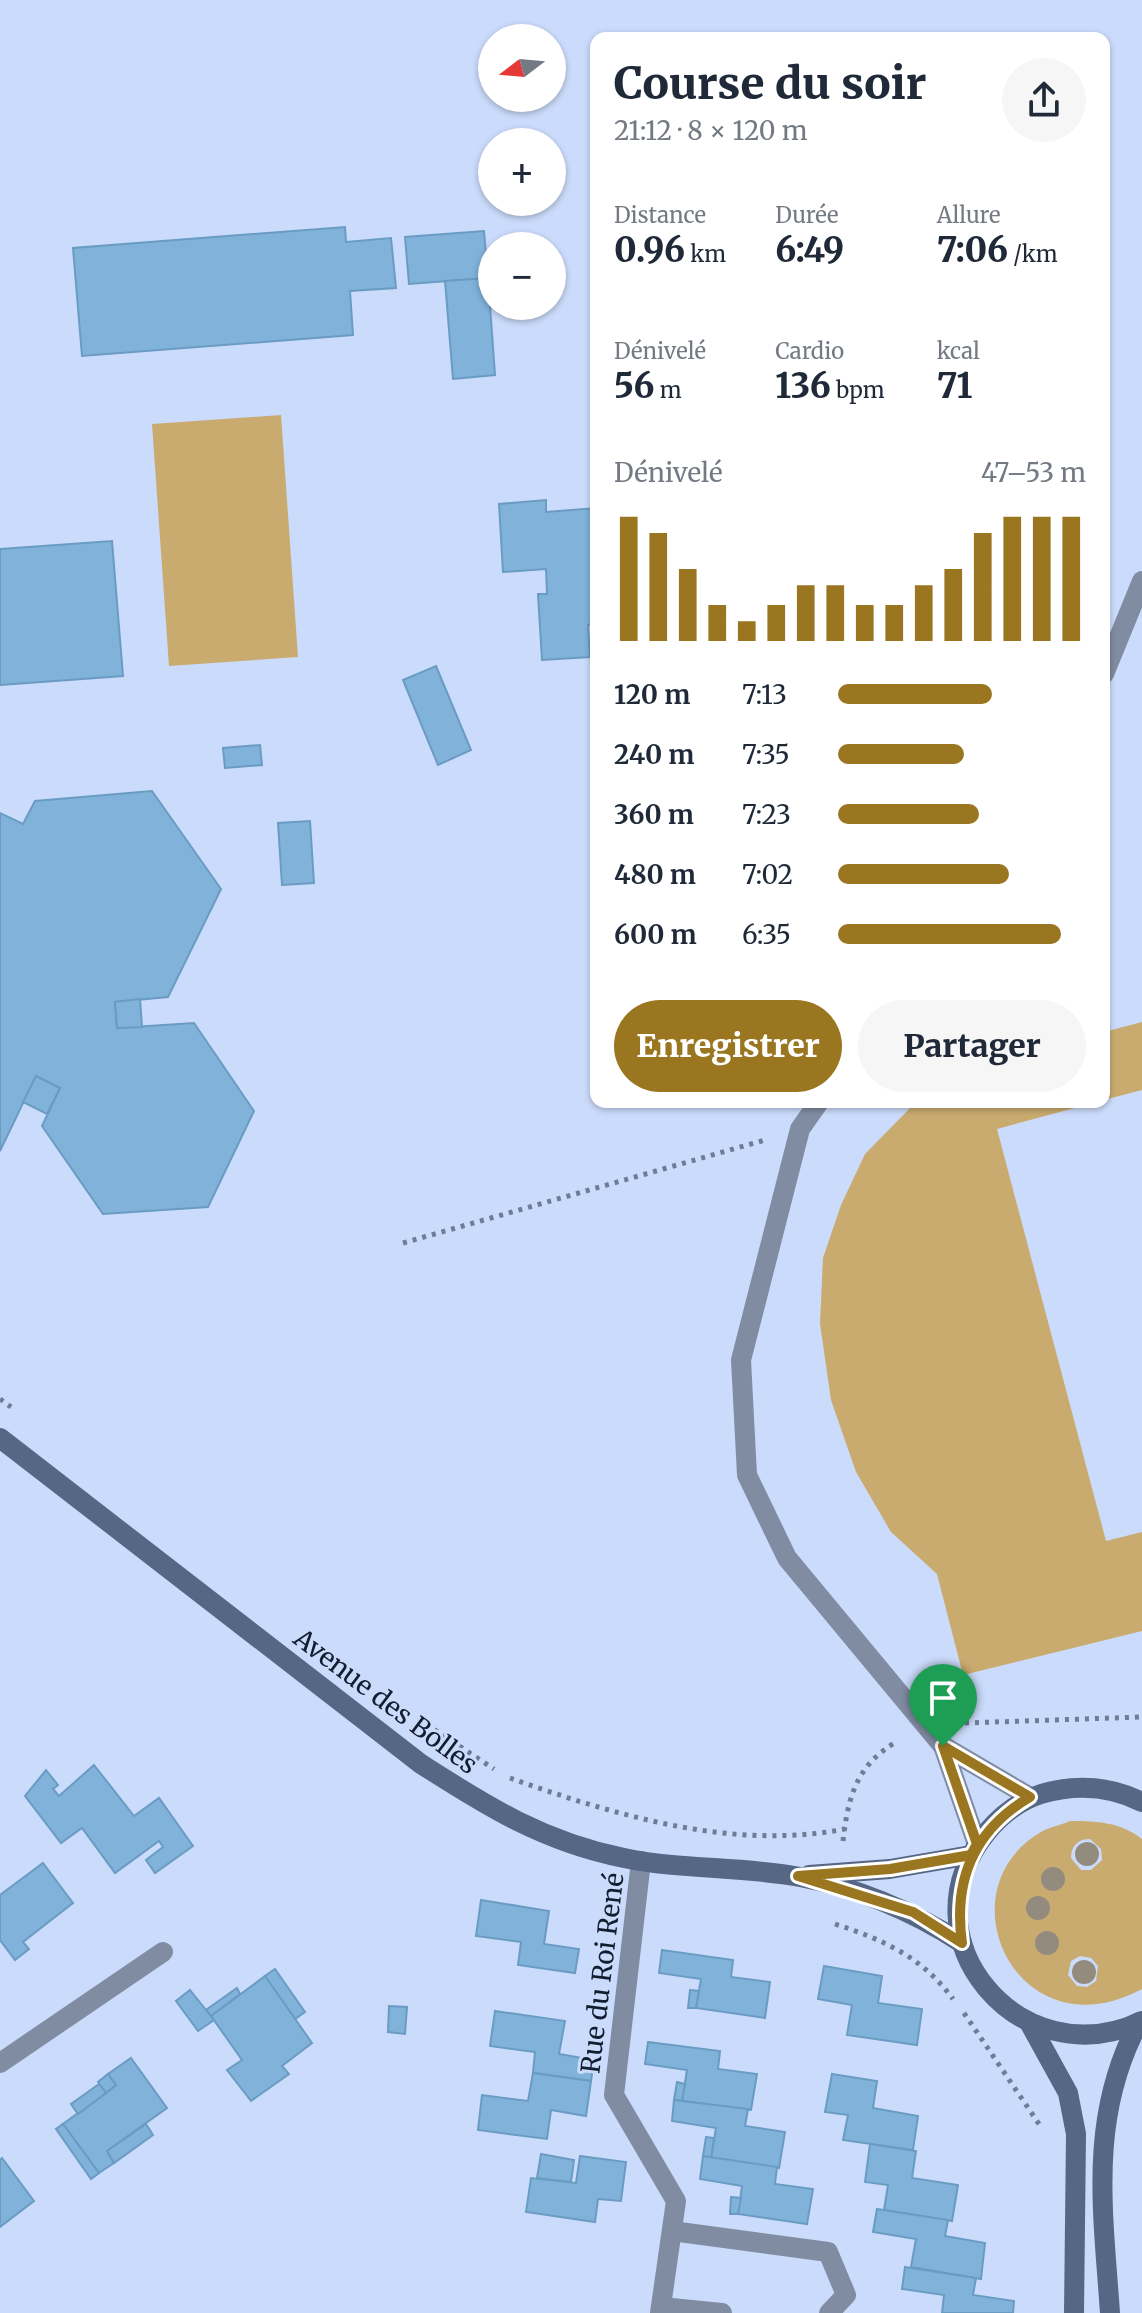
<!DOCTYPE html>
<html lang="fr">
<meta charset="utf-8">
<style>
:root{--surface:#fff;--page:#f6f6f7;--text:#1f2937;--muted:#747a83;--accent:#9b7621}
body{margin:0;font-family:Merriweather,serif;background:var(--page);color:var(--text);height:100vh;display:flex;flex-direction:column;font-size:30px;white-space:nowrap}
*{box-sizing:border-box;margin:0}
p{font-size:26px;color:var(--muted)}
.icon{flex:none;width:44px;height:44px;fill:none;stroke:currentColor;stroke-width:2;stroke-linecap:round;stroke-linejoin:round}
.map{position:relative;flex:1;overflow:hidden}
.drawer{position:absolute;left:590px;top:32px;width:520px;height:1076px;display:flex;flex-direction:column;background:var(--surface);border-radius:16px;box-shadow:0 2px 6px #0004}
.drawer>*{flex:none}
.needle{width:52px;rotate:254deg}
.tools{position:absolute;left:478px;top:24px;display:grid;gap:16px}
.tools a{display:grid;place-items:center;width:88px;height:88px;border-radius:50%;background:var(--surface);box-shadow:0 2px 6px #0004;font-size:40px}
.pin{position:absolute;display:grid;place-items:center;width:68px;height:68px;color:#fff;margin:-82px -34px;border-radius:50% 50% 50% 0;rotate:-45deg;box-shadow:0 0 8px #0007}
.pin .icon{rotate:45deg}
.round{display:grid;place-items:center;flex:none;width:84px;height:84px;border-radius:42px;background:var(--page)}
.summary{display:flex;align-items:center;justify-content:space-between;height:136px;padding:0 24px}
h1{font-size:44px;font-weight:800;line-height:60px}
.figures{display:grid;grid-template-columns:repeat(3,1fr);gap:12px;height:136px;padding:8px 24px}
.figures div{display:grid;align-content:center}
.figures b{font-size:34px;font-weight:800}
.figures small{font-size:22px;font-weight:400}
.figures p{font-size:22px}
.chart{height:224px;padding:16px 24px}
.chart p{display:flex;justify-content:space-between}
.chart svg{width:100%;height:144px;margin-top:8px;stroke:var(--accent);stroke-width:6}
.cta{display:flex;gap:16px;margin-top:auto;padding:16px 24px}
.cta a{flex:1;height:92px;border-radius:48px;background:var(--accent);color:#fff;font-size:32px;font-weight:800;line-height:92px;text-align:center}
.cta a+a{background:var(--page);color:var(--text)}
ul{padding:0 24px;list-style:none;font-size:26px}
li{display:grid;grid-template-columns:128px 96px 1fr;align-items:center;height:60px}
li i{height:20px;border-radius:10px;background:var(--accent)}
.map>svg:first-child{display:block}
</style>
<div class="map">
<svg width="1142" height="2313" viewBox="0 0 1142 2313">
<rect width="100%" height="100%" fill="#cbdbfb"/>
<g fill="#c9ab6f" fill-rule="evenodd">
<path d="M281,415L298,657L169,666L152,424Z"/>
<path d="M1142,1022V1090L1104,1100V1032Z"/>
<path d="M916,1102H1097L997,1129L1106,1541L1142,1532V1631L963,1675L937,1574L891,1532L856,1472L831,1400L820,1324L823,1258L841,1205L865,1154Z"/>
<path d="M1070,1821C1097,1821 1120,1822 1142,1839V1989C1018,2056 940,1891 1041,1832C1049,1827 1061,1825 1070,1821ZM1090,1839L1101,1849L1102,1860L1091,1870H1081L1071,1858C1071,1846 1078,1839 1090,1839ZM1080,1956L1091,1958L1098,1966L1096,1981L1087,1987L1077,1986L1068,1975L1071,1961Z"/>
</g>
<g fill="#80b2da" stroke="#6a9cc3" stroke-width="2">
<path d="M345,227L346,242L391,238L396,288L350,291L353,335L82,356L73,248Z"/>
<path d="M484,231L488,278L409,284L405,237Z"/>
<path d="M488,278L495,375L453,379L445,281Z"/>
<path d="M546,500V512L596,508V624L588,625L590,657L542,660L538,594H547L546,569L503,572L499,504Z"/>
<path d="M112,541L123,676L0,685V549Z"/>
<path d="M436,666L471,750L438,765L403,680Z"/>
<path d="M260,745L262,765L225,768L223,748Z"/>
<path d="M152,791L221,889L168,997L115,1002L117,1028L194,1023L254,1111L208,1207L103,1214L42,1126L60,1088L36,1076L0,1151V813L23,824L35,801Z"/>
<path d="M310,821L314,883L282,885L278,823Z"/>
<path d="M140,999L142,1027L117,1028L115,1002Z"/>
<path d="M36,1076L60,1088L47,1114L23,1102Z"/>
<path d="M94,1765L134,1816L159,1798L193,1846L155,1873L146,1860L163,1847L159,1841L115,1873L82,1828L61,1843L25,1796L46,1770L58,1785L53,1789L59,1796Z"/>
<path d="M43,1863L73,1903L23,1942L29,1949L15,1960L0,1940V1895Z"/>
<path d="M481,1900L549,1911L544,1944L579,1949L575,1973L518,1965L521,1942L476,1936Z"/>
<path d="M662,1950L733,1960L731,1977L770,1982L765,2018L696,2008L701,1979L659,1973Z"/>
<path d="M824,1966L882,1976L878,2003L922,2009L917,2045L847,2035L852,2005L818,1999Z"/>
<path d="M275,1969L305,2012L295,2019L265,1976Z"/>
<path d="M265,1976L312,2043L282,2066L289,2074L251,2101L227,2070L242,2060L211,2016Z"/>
<path d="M237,1988L240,1994L211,2016L206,2010Z"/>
<path d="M190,1990L214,2020L198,2031L176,2001Z"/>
<path d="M690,1990L699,1991L696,2008H688Z"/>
<path d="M389,2006L407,2007L405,2034L388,2032Z"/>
<path d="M495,2011L565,2021L559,2054L594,2060L591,2081L533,2073L535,2052L490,2046Z"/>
<path d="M648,2042L720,2051L718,2069L757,2074L751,2110L682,2101L687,2070L645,2064Z"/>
<path d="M131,2058L167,2108L107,2151L114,2163L99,2173L63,2124L116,2085L108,2074Z"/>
<path d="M533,2073L591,2081L586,2116L551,2110L547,2139L478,2130L482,2095L528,2101Z"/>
<path d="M108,2074L116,2085L106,2093L98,2082Z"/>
<path d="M832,2074L877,2081L873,2108L918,2116L913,2150L843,2140L848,2115L825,2112Z"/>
<path d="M677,2082L685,2084L682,2101L674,2100Z"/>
<path d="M99,2084L106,2093L78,2114L71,2104Z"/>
<path d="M674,2100L748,2109L745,2126L785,2132L779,2168L711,2158L716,2128L672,2121Z"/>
<path d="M63,2124L99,2173L91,2179L56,2129Z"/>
<path d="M146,2124L153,2135L114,2163L107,2151Z"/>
<path d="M706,2137L714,2138L711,2158L703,2156Z"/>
<path d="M870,2144L916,2151L912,2178L958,2185L952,2221L884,2210L888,2185L865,2182Z"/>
<path d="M541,2154L574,2160L571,2182L537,2178Z"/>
<path d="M580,2156L626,2162L621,2201L598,2199L595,2222L526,2212L531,2178L576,2183Z"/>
<path d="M703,2156L777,2167L775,2184L813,2189L807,2224L738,2214L742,2186L700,2179Z"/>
<path d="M2,2158L34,2201L0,2227V2160Z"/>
<path d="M731,2197L741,2198L738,2214H730Z"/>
<path d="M877,2209L948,2220L945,2236L985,2243L981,2279L911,2267L916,2239L873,2232Z"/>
<path d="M905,2267L976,2278L973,2295L1014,2301L1013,2313H942L944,2295L902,2289Z"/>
</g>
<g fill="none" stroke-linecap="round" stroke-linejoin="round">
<g stroke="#6f7c95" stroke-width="5" stroke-dasharray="4 6" stroke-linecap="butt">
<path d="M403,1243L765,1140"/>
<path d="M0,1399L11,1407"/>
<path d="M965,1723L1142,1717"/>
<path d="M426,1724L494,1769"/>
<path d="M510,1778C614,1815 733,1851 845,1829"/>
<path d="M843,1841C848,1796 857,1764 898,1741"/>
<path d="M835,1924C884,1940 922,1957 953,1999"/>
<path d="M964,2013L1041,2127"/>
</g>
<g stroke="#808ca2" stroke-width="20">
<path d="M1104,674L1142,581"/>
<path d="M819,1102L800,1129L741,1360L747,1475L787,1558L943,1746L1030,1797"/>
<path d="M943,1746L977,1844"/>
<path d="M641,1861L614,2095L676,2201L660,2313"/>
<path d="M0,2063L163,1952"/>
<path d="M672,2231L828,2252L846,2295L829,2313"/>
<path d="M661,2307L722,2313"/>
</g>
<g stroke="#566685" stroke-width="20">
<path d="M0,1438L421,1764C488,1807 544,1842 624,1858C681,1870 742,1866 800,1877C859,1888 912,1911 962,1943"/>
<path d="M1142,1802C1110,1786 1075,1784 1041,1794C1019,1801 1002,1814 987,1832C900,1938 1021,2079 1142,2021"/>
<path d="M809,1875L890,1869L971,1855"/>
<path d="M1030,2024L1068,2093L1076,2134L1074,2313"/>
<path d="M1110,2313C1103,2210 1088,2117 1139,2022"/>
</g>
</g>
<g fill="#938c7e">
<circle cx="1087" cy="1854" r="12"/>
<circle cx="1053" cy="1879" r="12"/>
<circle cx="1038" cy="1908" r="12"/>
<circle cx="1047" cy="1943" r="12"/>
<circle cx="1084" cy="1972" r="12"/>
</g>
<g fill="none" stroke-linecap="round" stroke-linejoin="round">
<g stroke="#fff" stroke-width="16">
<path id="route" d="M943,1746L977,1844L971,1855L890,1869L798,1876L913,1912L962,1943C953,1879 974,1830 1030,1797L943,1746"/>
</g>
<use href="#route" stroke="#9b7621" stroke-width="10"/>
</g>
<g text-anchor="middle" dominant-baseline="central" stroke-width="6" stroke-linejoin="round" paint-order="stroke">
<g font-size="26" fill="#131d30" stroke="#cbdbfb">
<text transform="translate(386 1701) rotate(37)">Avenue des Bolles</text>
<text transform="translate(602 1973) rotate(-83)">Rue du Roi René</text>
</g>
</g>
</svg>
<div class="tools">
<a><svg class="needle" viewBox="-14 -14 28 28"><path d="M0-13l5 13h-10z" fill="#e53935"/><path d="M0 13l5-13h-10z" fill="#747a83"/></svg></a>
<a>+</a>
<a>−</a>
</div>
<div class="pin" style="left:943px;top:1746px;background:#1e9e55"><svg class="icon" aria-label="arrive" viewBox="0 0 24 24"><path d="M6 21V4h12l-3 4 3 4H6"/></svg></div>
<section class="drawer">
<div class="summary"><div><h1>Course du soir</h1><p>21:12 · 8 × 120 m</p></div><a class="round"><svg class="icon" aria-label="share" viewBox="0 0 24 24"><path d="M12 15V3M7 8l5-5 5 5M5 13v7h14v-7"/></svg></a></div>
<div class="figures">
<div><p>Distance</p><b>0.96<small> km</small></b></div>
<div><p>Durée</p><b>6:49</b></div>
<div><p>Allure</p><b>7:06<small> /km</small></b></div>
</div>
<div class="figures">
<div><p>Dénivelé</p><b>56<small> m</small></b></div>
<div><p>Cardio</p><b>136<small> bpm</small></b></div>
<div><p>kcal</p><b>71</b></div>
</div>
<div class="chart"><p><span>Dénivelé</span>47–53 m</p>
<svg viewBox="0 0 160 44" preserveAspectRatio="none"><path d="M5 44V6M15 44V11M25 44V22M35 44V33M45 44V38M55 44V33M65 44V27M75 44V27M85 44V33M95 44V33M105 44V27M115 44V22M125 44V11M135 44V6M145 44V6M155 44V6"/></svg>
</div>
<ul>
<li><b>120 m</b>7:13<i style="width:62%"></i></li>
<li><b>240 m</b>7:35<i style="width:51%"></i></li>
<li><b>360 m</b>7:23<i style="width:57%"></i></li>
<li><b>480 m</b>7:02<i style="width:69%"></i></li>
<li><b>600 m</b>6:35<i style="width:90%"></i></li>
</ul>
<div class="cta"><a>Enregistrer</a><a>Partager</a></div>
</section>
</div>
